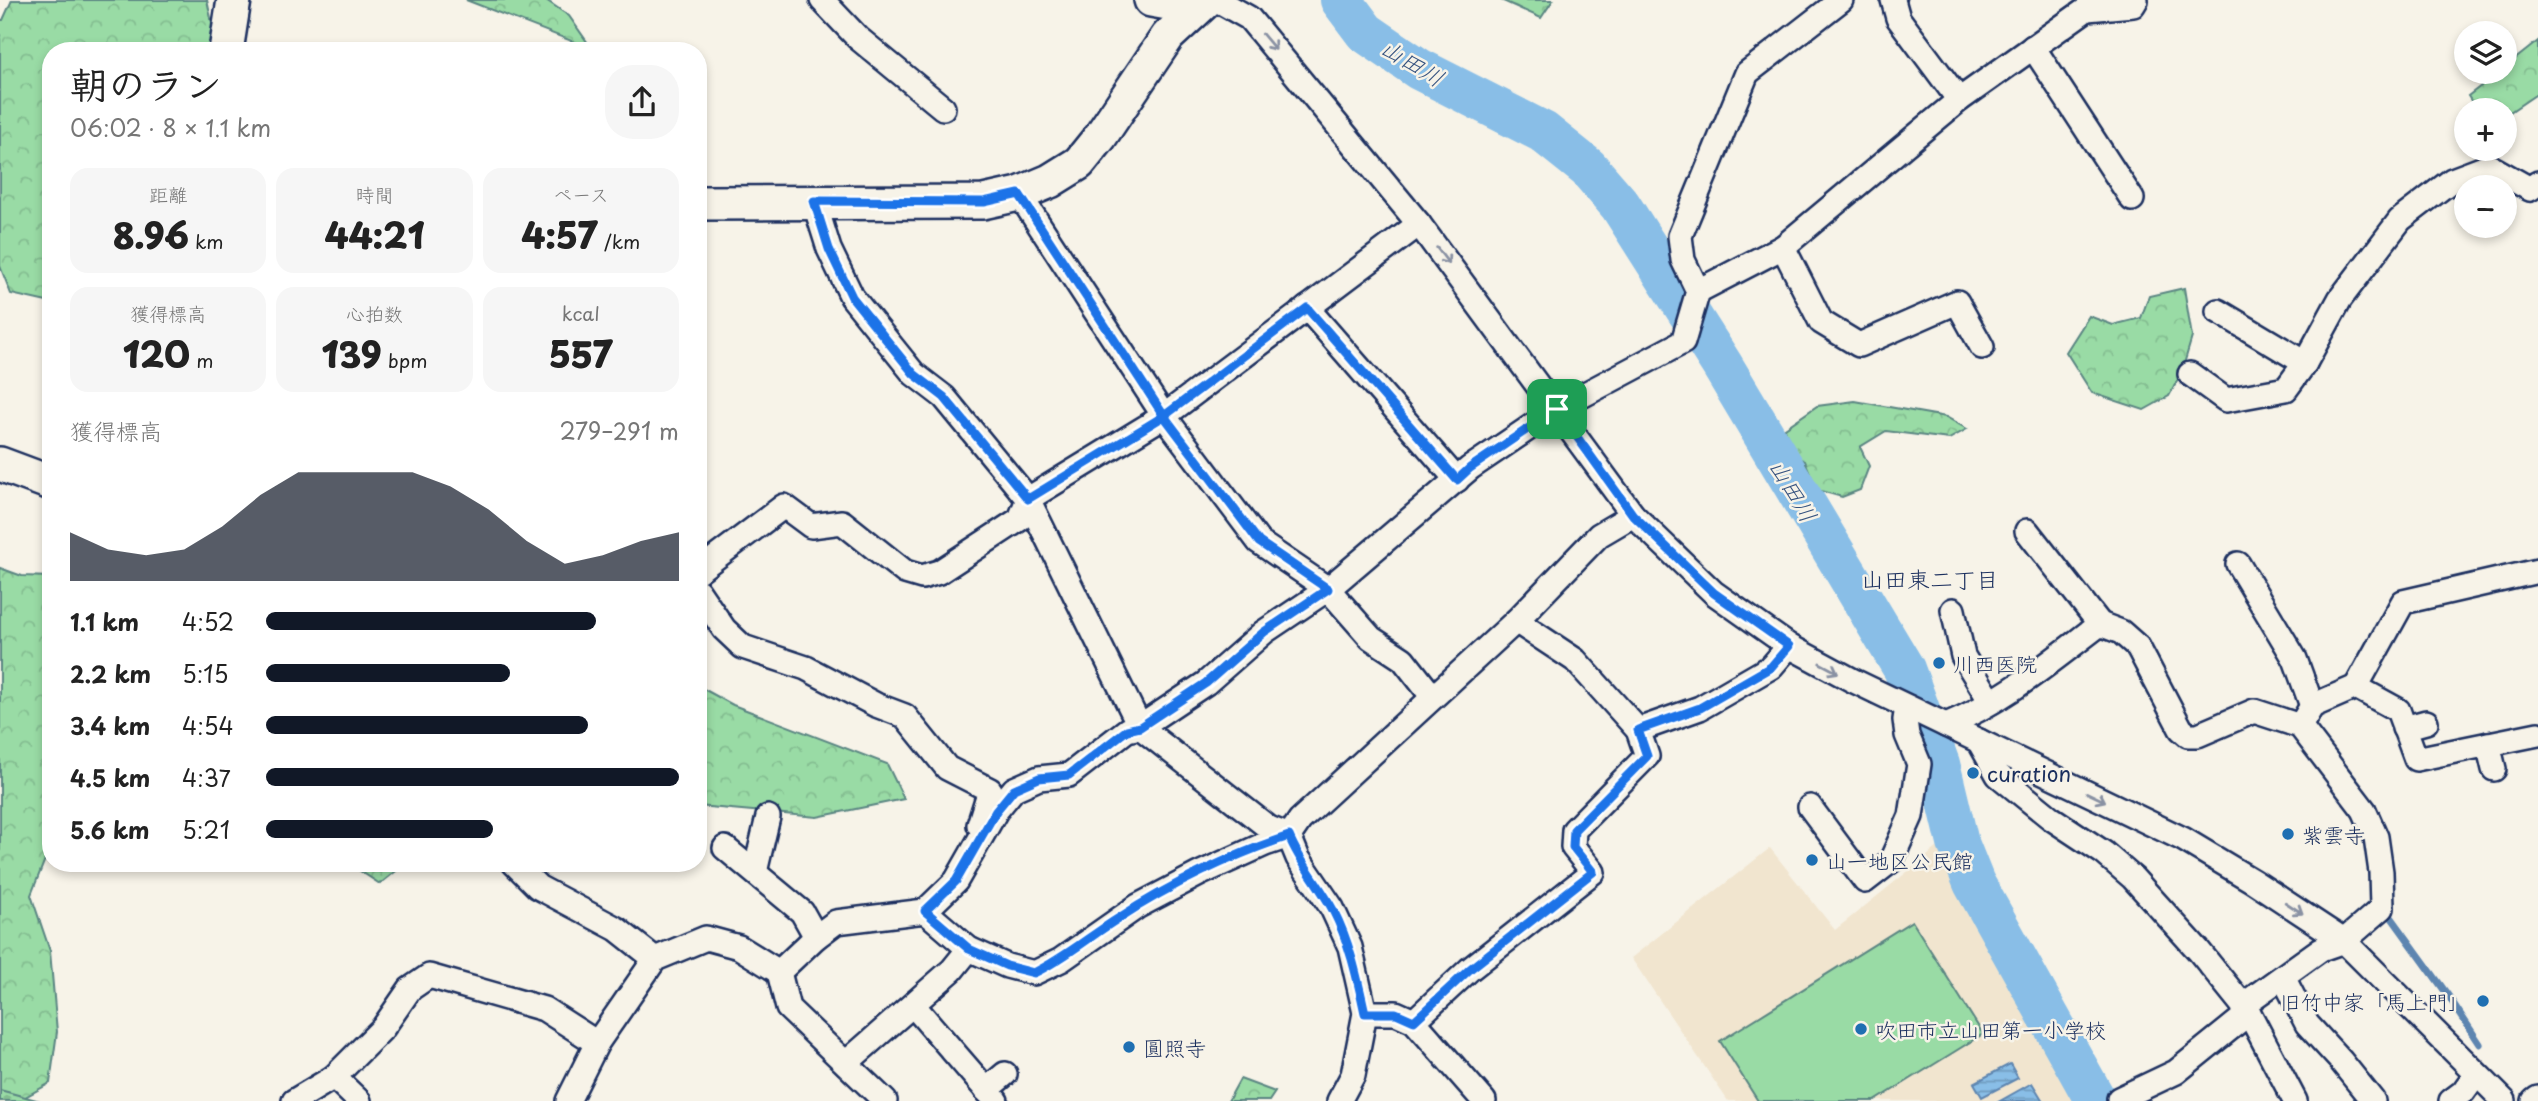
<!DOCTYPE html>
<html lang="ja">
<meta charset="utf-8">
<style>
:root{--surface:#fff;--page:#f6f6f6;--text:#222;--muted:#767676;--accent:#111827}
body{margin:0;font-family:"Playpen Sans","Klee One",sans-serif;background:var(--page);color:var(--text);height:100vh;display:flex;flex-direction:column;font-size:26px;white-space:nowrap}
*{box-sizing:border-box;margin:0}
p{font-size:23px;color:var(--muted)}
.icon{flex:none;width:38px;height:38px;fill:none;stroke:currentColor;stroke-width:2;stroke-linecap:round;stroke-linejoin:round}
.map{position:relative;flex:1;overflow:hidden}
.side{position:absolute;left:42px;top:42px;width:665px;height:830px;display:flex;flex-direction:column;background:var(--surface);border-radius:28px;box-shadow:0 4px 10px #0003}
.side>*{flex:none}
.tools{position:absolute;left:2454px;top:21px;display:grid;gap:14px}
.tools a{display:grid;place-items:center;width:63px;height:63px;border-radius:50%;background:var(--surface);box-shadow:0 4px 10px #0003;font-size:35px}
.pin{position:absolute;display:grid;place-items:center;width:60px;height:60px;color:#fff;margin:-30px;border-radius:14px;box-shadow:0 4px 10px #0006}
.round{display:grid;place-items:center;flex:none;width:74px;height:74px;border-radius:28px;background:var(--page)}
.head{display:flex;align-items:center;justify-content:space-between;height:119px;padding:0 28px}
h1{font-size:38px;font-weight:800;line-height:52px}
.figures{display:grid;grid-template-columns:repeat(3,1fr);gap:10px;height:119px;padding:7px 28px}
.figures div{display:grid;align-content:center;border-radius:18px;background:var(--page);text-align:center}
.figures b{font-size:35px;font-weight:800}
.figures small{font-size:19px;font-weight:400}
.figures p{font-size:19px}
.chart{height:196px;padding:14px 28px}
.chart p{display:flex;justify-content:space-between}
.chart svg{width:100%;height:126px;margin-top:7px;fill:var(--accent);opacity:.7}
ul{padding:0 28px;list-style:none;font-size:23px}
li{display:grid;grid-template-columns:112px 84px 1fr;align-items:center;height:52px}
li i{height:18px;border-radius:9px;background:var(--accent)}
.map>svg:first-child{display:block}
</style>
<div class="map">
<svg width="2538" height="1101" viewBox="0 0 2538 1101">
<defs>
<pattern id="forest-crowns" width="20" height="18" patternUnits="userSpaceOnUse" patternTransform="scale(1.75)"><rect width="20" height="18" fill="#99dba5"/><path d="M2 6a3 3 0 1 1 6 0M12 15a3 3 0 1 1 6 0" fill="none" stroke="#83bc90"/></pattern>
<pattern id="cemetery-stones" width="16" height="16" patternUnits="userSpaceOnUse" patternTransform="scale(1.75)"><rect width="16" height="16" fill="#99dba5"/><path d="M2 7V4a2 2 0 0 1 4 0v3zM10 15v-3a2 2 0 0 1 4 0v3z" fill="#83bc90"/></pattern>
<pattern id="water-rules" width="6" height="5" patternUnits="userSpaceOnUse" patternTransform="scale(1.75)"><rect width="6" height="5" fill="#89bee7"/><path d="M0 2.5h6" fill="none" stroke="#6f9bbe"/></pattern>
</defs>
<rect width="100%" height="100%" fill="#f7f3e8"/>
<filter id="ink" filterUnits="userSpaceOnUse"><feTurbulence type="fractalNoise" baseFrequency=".0143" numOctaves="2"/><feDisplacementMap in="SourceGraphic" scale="14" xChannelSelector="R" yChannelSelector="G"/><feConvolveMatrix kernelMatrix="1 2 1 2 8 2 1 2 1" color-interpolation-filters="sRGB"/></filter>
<g filter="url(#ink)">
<path fill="#f1e5cf" d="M1943,843L2080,1101H1728L1631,958L1770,848L1835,930Z"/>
<g fill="url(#forest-crowns)" stroke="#5a8582" stroke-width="2">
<path d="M12,0H207L218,51H51V303L11,294L0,266V20H3Z"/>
<path d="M466,0H546L569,16L592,49Z"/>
<path d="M1501,0H1553L1541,18Z"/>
<path d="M2538,41V93L2504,116V110H2477L2468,96L2499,72H2504V68Z"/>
<path d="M2184,288L2192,337L2181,374L2169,396L2144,410L2092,393L2066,352L2089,316L2113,325L2141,318L2149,296Z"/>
<path d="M1855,401L1946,417L1967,429L1949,439L1886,431L1860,447L1869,466L1860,490L1842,497L1817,490L1805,461L1790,453L1785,428L1817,406Z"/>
<path d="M0,568L22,576L51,577V844L31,895L50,951L57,1032L50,1083L18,1101H0Z"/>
<path d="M698,686L733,705L887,764L904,799L817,817L698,806Z"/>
<path d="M348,863H406L380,884Z"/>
<path d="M1240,1079L1275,1092L1269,1101H1228Z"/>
</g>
<path fill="url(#cemetery-stones)" stroke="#5a8582" stroke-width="2" d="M0,1090L40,1101H0Z"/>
<path fill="#99dba5" stroke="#5a8582" stroke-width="2" d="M1912,921L1983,1034L1875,1101H1758L1720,1041Z"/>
<g fill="url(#water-rules)" stroke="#5d85b0" stroke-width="2">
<path d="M2010,1064L2018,1078L1982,1097L1974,1083Z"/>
<path d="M2032,1083L2043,1101H2000Z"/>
</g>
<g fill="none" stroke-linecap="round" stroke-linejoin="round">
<path stroke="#5d85b0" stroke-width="7" d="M2392,918L2447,994L2480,1044"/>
<path stroke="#89bee7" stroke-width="42" d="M1341,0L1365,32L1419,69L1543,132L1588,168L1620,205L1722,365L1904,669L1939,764L1958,843L1974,883L2096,1101"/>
<g stroke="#1b2f5e" stroke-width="28">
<g id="street">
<path d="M822,0L858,38L943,108"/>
<path d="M1217,0L1249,18L1419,224L1633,515L1714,593L1789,646L1852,680L2183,839L2253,881L2344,941L2504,1101"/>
<path d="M1893,0L1898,18L1959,100"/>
<path d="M2033,47L2132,199"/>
<path d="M1019,194L1164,416L1259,542L1328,589L1371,638L1403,659L1432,696"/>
<path d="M814,201L829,249L852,297L914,374L944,397L1028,499L1140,727L1269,828L1289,836L1298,858L1332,908L1350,947L1365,1013L1353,1075L1339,1101"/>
<path d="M1783,247L1821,322L1859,345L1957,302L1982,347"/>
<path d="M1698,291L1783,247L1959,100L2087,9L2133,5L2136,0"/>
<path d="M1307,308L1457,480"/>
<path d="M2218,311L2305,363"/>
<path d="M2190,374L2226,400L2286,389L2305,363L2340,299L2400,220L2452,180L2489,166L2530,189L2538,183"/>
<path d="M2027,531L2100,624"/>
<path d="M2238,564L2295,659L2312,706"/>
<path d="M698,571L784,506L811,526L842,522L905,572L922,577L939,572L1020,519L1028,499L1164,416L1419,224"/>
<path d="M698,591L724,629L743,647L806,668L876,705L905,716L947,768L990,790L979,825"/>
<path d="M1953,610L1963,656L1991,702"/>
<path d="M2356,687L2403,602L2538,571"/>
<path d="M1946,725C2003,702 2051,661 2100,624L2121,632L2138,647L2181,729L2188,735H2198L2254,711L2300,726L2364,810L2376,837L2381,872L2382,908L2344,941L2321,949L2243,1005"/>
<path d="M2300,726L2312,706L2356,687L2398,710L2416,759L2538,734"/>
<path d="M2404,728L2426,722"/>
<path d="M1638,730L1700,708L1771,667L1789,646"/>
<path d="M1979,741L1998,775L2051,818L2104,853L2133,878L2199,951L2249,1013L2295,1101"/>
<path d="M2488,744L2494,769"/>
<path d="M1810,807L1865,881L1891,861L1911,816L1919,764L1907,735L1905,720L1907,707"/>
<path d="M725,848L802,912L816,937"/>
<path d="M514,863L538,887L617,929L655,959"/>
<path d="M755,872L768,817"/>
<path d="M925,911L969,949L1007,966L1034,973L1061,960L1138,906L1199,874L1265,844L1289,836L1300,820L1516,621L1599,535L1633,515"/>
<path d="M779,972L788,1008L885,1101"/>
<path d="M2283,977L2307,1024L2341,1061L2373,1101"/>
<path d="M913,1005L996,1101"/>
<path d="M1365,1013H1396L1414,1021L1484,1101"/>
<path d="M1414,1021L1470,969L1593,872L1573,847L1574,830L1647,756L1638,730L1575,660L1516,621"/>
<path d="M846,1063L952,970L969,949"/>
<path d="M334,1077L383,1028L410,989L429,976L544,1009L597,1043"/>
<path d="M986,1090L1005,1074"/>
<path d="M2119,1099L2176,1072L2249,1013"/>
<path d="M294,1101L334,1077L359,1101"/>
<path d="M568,1101L597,1043L655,959L706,938L739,947L779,972L816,937L836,922L925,911L956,881L996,811L1014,789L1039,778L1069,775L1127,730L1140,727L1206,683L1264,632L1328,589L1470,468L1557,409L1683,342L1698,291L1683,260L1680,236L1747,73L1841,0"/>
<path d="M2451,1101L2463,1092L2476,1074"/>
<path d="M2534,1101L2538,1098"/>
</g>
</g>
<g stroke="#1b2f5e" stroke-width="38">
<g id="secondary">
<path d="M1151,0L1168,3L1189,0"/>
<path d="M226,51L234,0"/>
<path d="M698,203L983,202L1019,194L1050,181L1079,163L1100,137L1168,36L1207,0"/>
<path d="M0,464L51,483"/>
</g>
</g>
<use href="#street" stroke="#f7f3e8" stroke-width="23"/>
<use href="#secondary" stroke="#f7f3e8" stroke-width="33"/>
</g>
<defs><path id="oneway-shaft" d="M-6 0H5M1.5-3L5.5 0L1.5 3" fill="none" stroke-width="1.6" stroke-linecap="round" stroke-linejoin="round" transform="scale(1.75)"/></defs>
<g stroke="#8991a3">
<use href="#oneway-shaft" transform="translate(1269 42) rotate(50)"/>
<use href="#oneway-shaft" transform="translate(1443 256) rotate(53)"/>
<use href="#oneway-shaft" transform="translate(1829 668) rotate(28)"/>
<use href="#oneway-shaft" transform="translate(2096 797) rotate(26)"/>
<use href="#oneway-shaft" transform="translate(2294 908) rotate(33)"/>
</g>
</g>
<g fill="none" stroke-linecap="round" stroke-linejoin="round" filter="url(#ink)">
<g stroke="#fff" stroke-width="14">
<path id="route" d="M1557,409L1470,468L1457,480L1307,308L1164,416L1028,499L944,397L914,374L852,297L829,249L814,201L984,202L1019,194L1164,416L1259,542L1328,589L1264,632L1206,683L1140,727L1127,730L1069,775L1039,778L1014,789L996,811L956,881L925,911L969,949L1007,966L1034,973C1065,958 1090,936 1119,918C1169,885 1232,855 1289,836C1300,863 1319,884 1333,910C1350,943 1357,977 1365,1013H1396L1414,1021L1470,969L1593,872L1573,847L1574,830L1647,756L1638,730L1700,708L1771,667L1789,646L1714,593L1633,515L1557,409"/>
</g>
<use href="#route" stroke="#1a73e8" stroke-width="9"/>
</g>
<g fill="#1f6fb2" stroke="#f7f3e8" stroke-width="2.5">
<circle cx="1939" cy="663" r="7"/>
<circle cx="1973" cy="773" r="7"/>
<circle cx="2288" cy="834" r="7"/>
<circle cx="1812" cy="860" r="7"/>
<circle cx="2483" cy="1001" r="7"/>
<circle cx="1861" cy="1029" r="7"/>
<circle cx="1129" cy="1047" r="7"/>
</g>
<g text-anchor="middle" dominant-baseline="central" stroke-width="5" stroke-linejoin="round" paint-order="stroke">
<g font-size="21" fill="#1b2f5e" stroke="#f7f3e8" text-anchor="start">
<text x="1953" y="663">川西医院</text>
<text x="1987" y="773">curation</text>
<text x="2302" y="834">紫雲寺</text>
<text x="1826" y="860">山一地区公民館</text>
<text x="2469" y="1001" text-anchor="end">旧竹中家「馬上門」</text>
<text x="1875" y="1029">吹田市立山田第一小学校</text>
<text x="1143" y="1047">圓照寺</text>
</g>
<g font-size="23" font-style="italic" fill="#365380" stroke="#f7f3e8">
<text transform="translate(1413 62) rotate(31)">山田川</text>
<text transform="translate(1794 490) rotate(59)">山田川</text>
</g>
<g font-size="23" fill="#1b2f5e" stroke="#f7f3e8">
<text x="1930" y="578">山田東二丁目</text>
</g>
</g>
</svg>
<div class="tools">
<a><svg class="icon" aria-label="layers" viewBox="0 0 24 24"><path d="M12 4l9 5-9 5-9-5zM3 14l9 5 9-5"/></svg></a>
<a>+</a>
<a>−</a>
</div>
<div class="pin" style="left:1557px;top:409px;background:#1e9e55"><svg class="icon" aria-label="arrive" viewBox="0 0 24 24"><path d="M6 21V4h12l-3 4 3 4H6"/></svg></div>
<section class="side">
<div class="head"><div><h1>朝のラン</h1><p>06:02 · 8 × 1.1 km</p></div><a class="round"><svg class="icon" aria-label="share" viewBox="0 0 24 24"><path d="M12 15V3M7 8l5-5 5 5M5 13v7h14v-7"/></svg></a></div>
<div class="figures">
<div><p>距離</p><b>8.96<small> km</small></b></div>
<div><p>時間</p><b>44:21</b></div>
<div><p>ペース</p><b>4:57<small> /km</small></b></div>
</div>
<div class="figures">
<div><p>獲得標高</p><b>120<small> m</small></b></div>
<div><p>心拍数</p><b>139<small> bpm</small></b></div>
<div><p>kcal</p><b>557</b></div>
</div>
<div class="chart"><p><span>獲得標高</span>279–291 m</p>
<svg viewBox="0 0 160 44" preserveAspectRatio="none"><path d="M0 44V27L10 33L20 35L30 33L40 25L50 14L60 6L70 6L80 6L90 6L100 11L110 19L120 30L130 38L140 35L150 30L160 27V44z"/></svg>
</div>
<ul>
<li><b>1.1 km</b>4:52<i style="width:80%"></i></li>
<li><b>2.2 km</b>5:15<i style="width:59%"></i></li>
<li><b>3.4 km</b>4:54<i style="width:78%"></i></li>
<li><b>4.5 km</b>4:37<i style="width:100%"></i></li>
<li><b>5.6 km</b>5:21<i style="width:55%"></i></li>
</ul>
</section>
</div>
